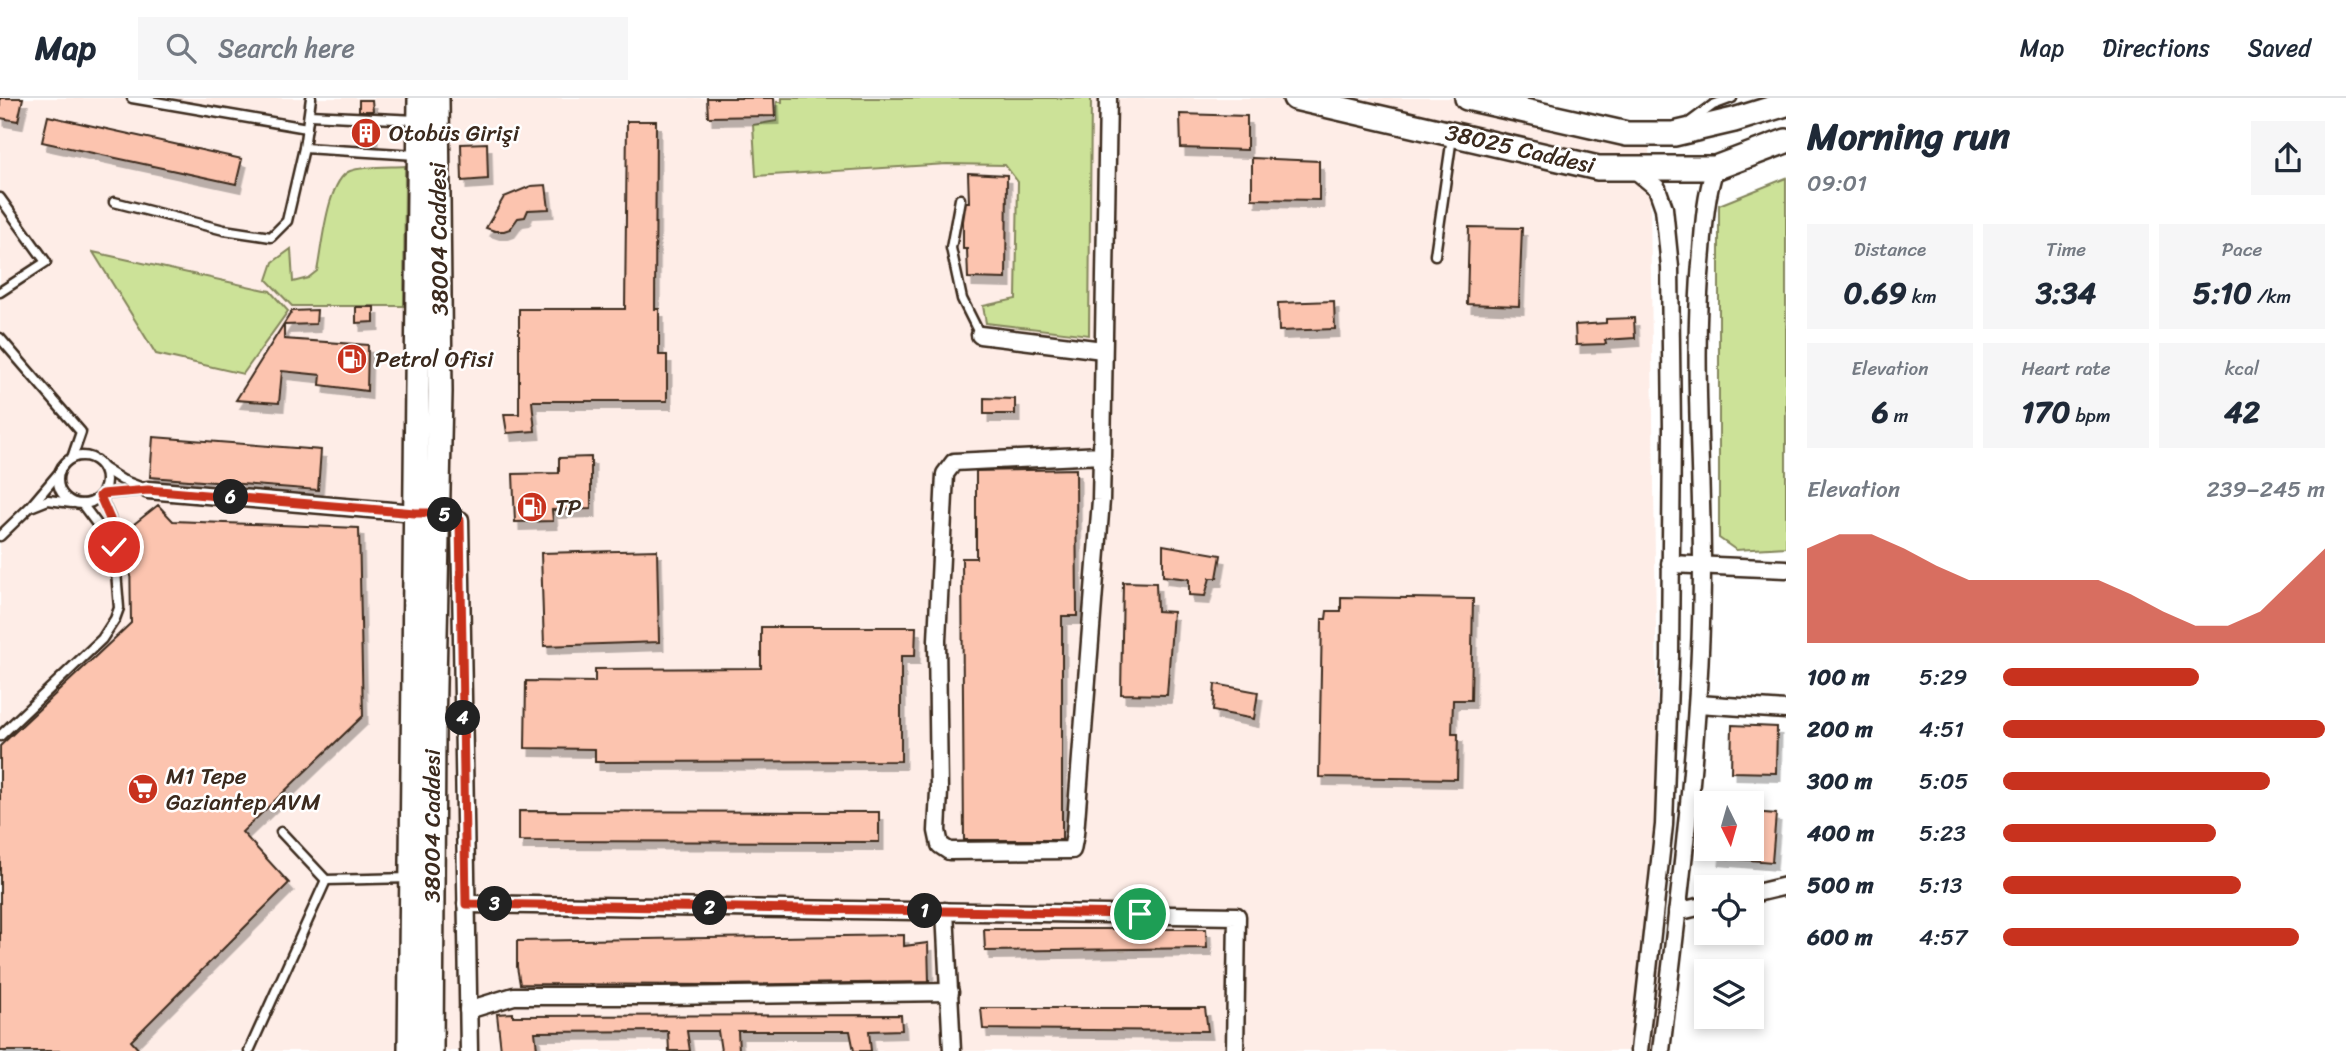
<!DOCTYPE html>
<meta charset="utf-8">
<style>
:root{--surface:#fff;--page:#f6f6f7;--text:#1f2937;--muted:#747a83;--line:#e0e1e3;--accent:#c8321e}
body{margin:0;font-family:Sriracha,sans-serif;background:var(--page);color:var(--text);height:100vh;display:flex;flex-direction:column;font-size:26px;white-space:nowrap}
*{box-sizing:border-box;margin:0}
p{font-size:23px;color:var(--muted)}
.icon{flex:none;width:38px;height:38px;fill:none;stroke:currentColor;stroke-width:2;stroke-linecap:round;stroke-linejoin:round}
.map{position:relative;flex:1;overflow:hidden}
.side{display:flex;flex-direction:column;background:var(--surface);width:560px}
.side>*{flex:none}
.needle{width:46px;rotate:175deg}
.tools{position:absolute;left:1694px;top:693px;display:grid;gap:14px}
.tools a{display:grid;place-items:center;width:70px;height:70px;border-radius:0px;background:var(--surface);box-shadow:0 4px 10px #0003;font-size:35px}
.pin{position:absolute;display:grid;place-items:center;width:60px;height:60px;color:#fff;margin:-30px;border:4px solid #fff;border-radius:50%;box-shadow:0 2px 7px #0007}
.km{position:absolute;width:35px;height:35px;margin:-18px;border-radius:50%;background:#222;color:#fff;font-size:19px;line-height:35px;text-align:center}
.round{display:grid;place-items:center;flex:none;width:74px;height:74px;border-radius:0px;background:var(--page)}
.headline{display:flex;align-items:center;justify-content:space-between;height:119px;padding:0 21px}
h1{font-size:38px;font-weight:700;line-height:52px}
.metrics{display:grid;grid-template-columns:repeat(3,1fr);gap:10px;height:119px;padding:7px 21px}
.metrics div{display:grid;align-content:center;border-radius:0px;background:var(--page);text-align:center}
.metrics b{font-size:30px;font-weight:700}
.metrics small{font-size:19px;font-weight:400}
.metrics p{font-size:19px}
.chart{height:196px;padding:14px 21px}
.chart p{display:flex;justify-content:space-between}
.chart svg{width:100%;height:126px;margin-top:7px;fill:var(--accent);opacity:.7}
ul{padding:0 21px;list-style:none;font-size:23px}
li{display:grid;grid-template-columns:112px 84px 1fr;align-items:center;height:52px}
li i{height:18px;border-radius:9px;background:var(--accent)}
header{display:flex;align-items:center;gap:42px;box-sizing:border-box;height:98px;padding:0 35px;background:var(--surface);border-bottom:2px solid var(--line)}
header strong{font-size:33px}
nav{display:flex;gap:38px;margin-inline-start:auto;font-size:24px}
.search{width:490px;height:63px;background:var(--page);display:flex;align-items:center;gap:18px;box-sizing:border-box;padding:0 24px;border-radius:0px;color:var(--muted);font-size:26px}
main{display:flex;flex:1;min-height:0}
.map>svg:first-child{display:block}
</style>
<header>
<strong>Map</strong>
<div class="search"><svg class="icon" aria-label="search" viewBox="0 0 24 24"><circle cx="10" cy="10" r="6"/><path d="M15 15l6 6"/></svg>Search here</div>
<nav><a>Map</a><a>Directions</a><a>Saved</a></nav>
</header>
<main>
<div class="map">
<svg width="1786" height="953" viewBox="0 0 1786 953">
<defs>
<filter id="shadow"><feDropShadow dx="4.5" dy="8" stdDeviation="0" flood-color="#0004"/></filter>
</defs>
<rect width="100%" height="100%" fill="#fff"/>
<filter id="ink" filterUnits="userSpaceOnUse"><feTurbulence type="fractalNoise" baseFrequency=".0143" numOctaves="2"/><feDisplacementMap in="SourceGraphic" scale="14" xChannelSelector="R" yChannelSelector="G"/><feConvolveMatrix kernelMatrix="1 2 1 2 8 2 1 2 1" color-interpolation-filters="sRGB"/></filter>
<g filter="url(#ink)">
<path fill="#feede7" d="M0,0H1515L1649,36L1662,953H0Z"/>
<g fill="#cce298" stroke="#84865b" stroke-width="2">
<path d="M782,0H1091L1089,237L986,225L983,208L1016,201L1018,84L1005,67L947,66L756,78L753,27L777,23V4H782Z"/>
<path d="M405,68L404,208H292L267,182L273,164L291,151L293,184L308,180L317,173C322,149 327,82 350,73C364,68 390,69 405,68Z"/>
<path d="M1786,80V449L1736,452L1719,440V107Z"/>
<path d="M93,154L270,193L288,213L243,276L156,256Z"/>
</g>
<g fill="#fcc4af" stroke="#3b2a1e" stroke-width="2" filter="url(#shadow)">
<path d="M0,0H23L18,23L0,20Z"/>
<path d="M707,0H774L775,18L708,19Z"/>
<path d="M359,2H372L373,13H359Z"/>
<path d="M1180,16L1247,18V52L1181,50Z"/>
<path d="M48,18L242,61L236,86L42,44Z"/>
<path d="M627,23H656L655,211H659V257H667V303H532L535,333L507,335L504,316H519V211H625Z"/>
<path d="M359,26L373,27V48L359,47Z"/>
<path d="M487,45L488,81L462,83L461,46Z"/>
<path d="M1252,60L1319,63V102L1252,101Z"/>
<path d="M968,75L1007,77L1006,181L968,180L967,151H963V123L966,104H969Z"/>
<path d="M546,87L549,111L528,112L525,119L518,120L510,131L504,133H495L486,130L504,99L531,88Z"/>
<path d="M1469,129L1522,130L1519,208L1467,206Z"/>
<path d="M1334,203L1335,231L1279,233L1278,205Z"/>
<path d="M356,209H374V224L356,225Z"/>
<path d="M317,212L316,226L284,227V241L368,247L367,293L320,287L321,277L282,273L279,305L236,302L292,213Z"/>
<path d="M1634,220L1635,240L1605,242L1606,246L1576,247L1575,227L1606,225V221Z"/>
<path d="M984,300L1015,301V316H984Z"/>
<path d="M153,339L321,352L318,392L150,379Z"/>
<path d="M591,359V411L552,412L553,423L515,424L513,376L559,375V360Z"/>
<path d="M1076,371L1077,518H1062V742H964L962,460H976V373Z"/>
<path d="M158,407L173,423L359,430L363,618L242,734L289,785L131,943L140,953H0V648L131,525L130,452L119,438Z"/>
<path d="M1163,447L1221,457L1217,480H1210L1205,498L1189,497V481L1163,478Z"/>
<path d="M657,452L659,544L544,548L541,455Z"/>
<path d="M1123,484L1156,485L1157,513L1173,514L1167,597L1121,596Z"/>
<path d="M1341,499L1473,501L1471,602H1453L1452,636H1458L1457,681L1319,679L1322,521H1326L1327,513H1341Z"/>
<path d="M761,529H916L915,558H901V663L595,664V651L525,650L526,583L595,584V571L761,570Z"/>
<path d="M1215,586L1258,594L1254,621L1213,613Z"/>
<path d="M1732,627L1777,629L1776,675L1731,674Z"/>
<path d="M519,713L879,714V744L519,743Z"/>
<path d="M1752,714L1776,716L1772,764L1715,759L1716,751H1752Z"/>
<path d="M984,831H1206L1207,850L985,853Z"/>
<path d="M904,837V848L928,845L929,884L716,887L520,886L517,869V843Z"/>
<path d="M981,910H1205L1208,933L983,931Z"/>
<path d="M513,915V918L901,917L902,932L869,933L871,953H854L850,933H738L739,953H721L718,933H687L690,953H669L668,933L535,934L537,951L501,952L497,916Z"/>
</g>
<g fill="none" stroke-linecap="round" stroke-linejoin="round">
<g stroke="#3b2a1e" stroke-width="13">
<g id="lane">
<path d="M132,0L307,30"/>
<path d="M309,17L417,22"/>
<path d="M1690,24L1713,7L1732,0"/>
<path d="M304,50L416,57"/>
<path d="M0,100L46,164L0,194"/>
<path d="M960,101L951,150L962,201L980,237"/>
<path d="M114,104L224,132L271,139L287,123L304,50L311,0"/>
<path d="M1435,157L1452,39"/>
<path d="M0,240L81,334L72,360"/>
<circle cx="82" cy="382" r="24"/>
<path d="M103,370L122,382L148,392"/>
<path d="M102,396L145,392"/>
<path d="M82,406L112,446"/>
<path d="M33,408L48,402L72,405"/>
<path d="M0,438L30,409L58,376"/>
<path d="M0,638L102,541L115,521L119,510L114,449L110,420L100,398"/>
<path d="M281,734L326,782L411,780"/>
<path d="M249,953L326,782"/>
</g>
</g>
<g stroke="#3b2a1e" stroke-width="21">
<g id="street">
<path d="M1633,70L1657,90L1664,110L1670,169L1672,332L1670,558L1664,727L1639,953"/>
<path d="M980,237L1103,252"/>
<path d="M1102,357L954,364L945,376L937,542L939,693L937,733L940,747L949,753L1072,752L1075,736L1101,402L1102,357L1108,0"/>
<path d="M148,392L415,415H438L460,422L469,953"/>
<path d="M1670,466L1786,471"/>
<path d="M1698,606L1786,612"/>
<path d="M1752,796L1786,788"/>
<path d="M466,806L1237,818L1235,953"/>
<path d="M945,813L952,953"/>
<path d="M1677,814L1706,807"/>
<path d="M468,912L514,898H660L950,894"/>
<path d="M1661,953C1680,791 1702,629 1702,466C1702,362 1692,257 1702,153C1704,125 1706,97 1715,70"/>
</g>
</g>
<g stroke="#3b2a1e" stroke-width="28">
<g id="secondary">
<path d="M1295,0L1598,70H1715L1786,43"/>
<path d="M1467,0L1627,36H1674L1734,22L1786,6"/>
<path d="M410,953L420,0"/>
<path d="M431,953L433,634L440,294L437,0"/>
</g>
</g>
<use href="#lane" stroke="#fff" stroke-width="8"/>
<use href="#street" stroke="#fff" stroke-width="16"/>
<use href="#secondary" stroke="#fff" stroke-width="23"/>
</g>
</g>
<g fill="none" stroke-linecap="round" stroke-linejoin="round" filter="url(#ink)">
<g stroke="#fff" stroke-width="14">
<path id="route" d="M114,449L110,421L100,398L102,396L148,392L415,415H438L460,422L466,806L1140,816"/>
</g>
<use href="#route" stroke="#c8321e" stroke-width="9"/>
</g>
<defs>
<g id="building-disc" transform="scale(1.575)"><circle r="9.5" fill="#c8321e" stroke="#fff"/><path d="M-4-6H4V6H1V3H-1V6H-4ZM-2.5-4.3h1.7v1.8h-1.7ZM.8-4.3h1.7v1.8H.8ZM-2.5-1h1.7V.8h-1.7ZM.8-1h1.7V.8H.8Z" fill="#fff"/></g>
<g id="fuel-disc" transform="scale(1.575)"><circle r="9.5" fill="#c8321e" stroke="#fff"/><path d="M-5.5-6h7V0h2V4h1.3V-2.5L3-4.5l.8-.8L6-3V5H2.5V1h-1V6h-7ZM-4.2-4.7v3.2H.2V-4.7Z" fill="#fff"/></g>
<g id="supermarket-disc" transform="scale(1.575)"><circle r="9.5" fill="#c8321e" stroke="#fff"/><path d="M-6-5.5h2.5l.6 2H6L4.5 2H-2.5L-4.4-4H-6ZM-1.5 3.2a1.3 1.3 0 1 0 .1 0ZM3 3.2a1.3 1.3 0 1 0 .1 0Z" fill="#fff"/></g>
</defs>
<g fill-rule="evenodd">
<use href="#building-disc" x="366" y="35"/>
<use href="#fuel-disc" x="352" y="261"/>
<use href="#fuel-disc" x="532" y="409"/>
<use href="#supermarket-disc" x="143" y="691"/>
</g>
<g text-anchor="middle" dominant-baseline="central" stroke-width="5" stroke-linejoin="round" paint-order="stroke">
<g font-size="23" fill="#3b2a1e" stroke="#fff" text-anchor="start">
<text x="389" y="35">Otobüs Girişi</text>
<text x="375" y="261">Petrol Ofisi</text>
<text x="555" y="409">TP</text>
<text x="166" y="678">M1 Tepe<tspan x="166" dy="26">Gaziantep AVM</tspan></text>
</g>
<g font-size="23" fill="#3b2a1e" stroke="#fff">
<text transform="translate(1520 51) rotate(13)">38025 Caddesi</text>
<text transform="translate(439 141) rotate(-91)">38004 Caddesi</text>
<text transform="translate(432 728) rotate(-90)">38004 Caddesi</text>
</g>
</g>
</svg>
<div class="tools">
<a><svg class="needle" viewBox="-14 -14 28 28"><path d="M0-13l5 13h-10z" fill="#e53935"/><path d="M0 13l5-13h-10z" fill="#747a83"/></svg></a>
<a><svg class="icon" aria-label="locate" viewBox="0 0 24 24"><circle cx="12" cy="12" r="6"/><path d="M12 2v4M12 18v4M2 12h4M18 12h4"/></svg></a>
<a><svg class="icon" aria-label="layers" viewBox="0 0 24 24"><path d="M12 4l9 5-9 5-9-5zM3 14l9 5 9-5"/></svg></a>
</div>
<div class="pin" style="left:1140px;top:816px;background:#1e9e55"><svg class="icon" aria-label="arrive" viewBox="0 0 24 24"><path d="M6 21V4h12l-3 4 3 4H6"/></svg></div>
<div class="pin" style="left:114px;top:449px;background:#d93025"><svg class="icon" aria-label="check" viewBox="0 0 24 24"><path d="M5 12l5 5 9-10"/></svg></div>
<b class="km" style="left:925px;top:813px">1</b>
<b class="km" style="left:710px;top:810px">2</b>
<b class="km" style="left:495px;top:806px">3</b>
<b class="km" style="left:463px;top:620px">4</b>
<b class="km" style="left:445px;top:417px">5</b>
<b class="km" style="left:231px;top:399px">6</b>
</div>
<section class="side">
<div class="headline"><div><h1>Morning run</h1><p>09:01</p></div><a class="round"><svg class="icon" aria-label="share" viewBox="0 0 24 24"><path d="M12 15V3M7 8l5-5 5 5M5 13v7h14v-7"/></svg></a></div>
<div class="metrics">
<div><p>Distance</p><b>0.69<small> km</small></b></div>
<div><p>Time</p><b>3:34</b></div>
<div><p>Pace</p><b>5:10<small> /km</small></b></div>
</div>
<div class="metrics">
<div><p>Elevation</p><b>6<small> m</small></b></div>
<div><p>Heart rate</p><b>170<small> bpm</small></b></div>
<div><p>kcal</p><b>42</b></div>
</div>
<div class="chart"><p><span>Elevation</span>239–245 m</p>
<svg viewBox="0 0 160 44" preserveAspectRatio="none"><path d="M0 44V11L10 6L20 6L30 11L40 17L50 22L60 22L70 22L80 22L90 22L100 27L110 33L120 38L130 38L140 33L150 22L160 11V44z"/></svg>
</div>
<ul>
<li><b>100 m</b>5:29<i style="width:61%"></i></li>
<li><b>200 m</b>4:51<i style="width:100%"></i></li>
<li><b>300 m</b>5:05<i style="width:83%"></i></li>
<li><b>400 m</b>5:23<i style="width:66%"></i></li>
<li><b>500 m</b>5:13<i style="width:74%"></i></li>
<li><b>600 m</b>4:57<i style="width:92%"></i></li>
</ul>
</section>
</main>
